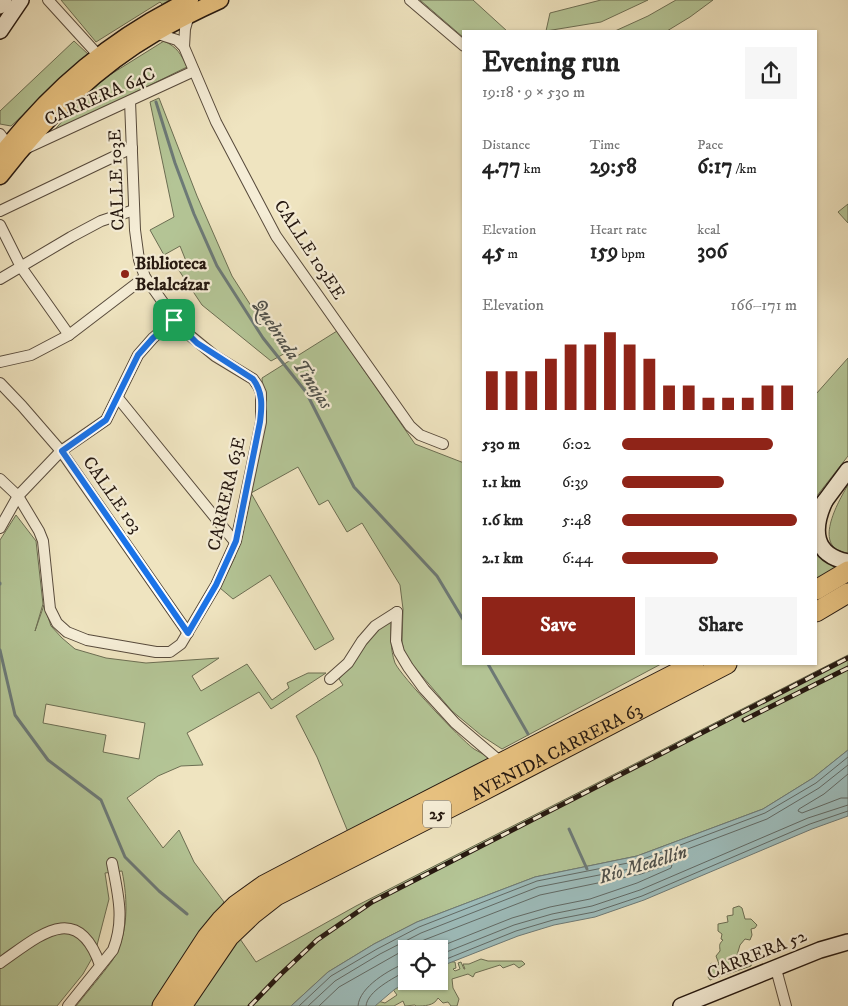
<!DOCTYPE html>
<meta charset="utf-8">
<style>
:root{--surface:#fff;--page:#f6f6f6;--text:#222;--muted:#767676;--accent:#8f2418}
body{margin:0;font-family:"IM FELL DW Pica",serif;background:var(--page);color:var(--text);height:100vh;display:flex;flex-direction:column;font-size:19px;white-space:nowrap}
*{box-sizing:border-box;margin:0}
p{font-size:16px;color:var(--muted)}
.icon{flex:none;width:28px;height:28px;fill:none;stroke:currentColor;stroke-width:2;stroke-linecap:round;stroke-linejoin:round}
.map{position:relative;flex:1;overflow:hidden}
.sheet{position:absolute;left:462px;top:30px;width:355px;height:635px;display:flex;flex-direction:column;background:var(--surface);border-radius:0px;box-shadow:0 1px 4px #0004}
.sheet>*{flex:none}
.tools{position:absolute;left:398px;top:940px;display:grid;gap:10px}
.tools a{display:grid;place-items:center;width:50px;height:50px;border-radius:0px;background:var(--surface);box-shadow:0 1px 4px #0004;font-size:25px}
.pin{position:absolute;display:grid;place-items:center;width:42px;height:42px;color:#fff;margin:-21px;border-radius:10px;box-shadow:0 2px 8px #0006}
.round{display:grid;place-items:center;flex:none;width:52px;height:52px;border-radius:0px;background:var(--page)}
.summary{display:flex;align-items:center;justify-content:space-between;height:85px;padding:0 20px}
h1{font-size:28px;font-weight:800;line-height:38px}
.metrics{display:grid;grid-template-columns:repeat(3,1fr);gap:8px;height:85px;padding:5px 20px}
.metrics div{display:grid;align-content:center}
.metrics b{font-size:21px;font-weight:800}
.metrics small{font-size:14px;font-weight:400}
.metrics p{font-size:14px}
.chart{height:140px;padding:10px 20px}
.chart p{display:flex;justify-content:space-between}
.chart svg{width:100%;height:90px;margin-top:5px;stroke:var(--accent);stroke-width:6}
.action{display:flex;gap:10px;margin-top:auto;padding:10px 20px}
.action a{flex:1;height:58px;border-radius:0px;background:var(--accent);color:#fff;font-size:20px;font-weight:800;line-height:58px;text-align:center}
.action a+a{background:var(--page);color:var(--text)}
ul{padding:0 20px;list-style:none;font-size:16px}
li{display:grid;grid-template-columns:80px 60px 1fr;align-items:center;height:38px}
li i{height:12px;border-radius:6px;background:var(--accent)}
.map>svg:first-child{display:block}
</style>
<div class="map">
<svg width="848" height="1006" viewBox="0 0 848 1006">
<rect width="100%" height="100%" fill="#efe4c0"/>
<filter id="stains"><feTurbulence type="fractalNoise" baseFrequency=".004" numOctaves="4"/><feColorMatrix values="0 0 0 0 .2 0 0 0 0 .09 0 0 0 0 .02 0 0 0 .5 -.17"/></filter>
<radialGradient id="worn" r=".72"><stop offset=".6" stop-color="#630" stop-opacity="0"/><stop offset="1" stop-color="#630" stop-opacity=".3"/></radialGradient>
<g fill="#b4c596" stroke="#6c6e53" fill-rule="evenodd">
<path d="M61,0H176L164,6L160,2L96,42Z"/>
<path d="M420,0H473L507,31H464V38Z"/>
<path d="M601,0H648L601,22L546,31L550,13Z"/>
<path d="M676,0H713L690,17L667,31H615L648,16Z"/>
<path d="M74,41L89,55L11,126L0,124V111Z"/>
<path d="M164,41C177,47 181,54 187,67L52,133L82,98L100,81Z"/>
<path d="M159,98L197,196L232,276L255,312L289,351L271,361L202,305L176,266L186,261L180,246L164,255L150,230L174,217L150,102Z"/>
<path d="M848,204V223L838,212Z"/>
<path d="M337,331L415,444L464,463V664H661L502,749L482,736L452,711L405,656L402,642L403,609L400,585L362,523L347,532L328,500L319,505L298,467L251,493L334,639L315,650L270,575L233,599L220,588L235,557L265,421L262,378Z"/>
<path d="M848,358V456L816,497V394Z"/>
<path d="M848,485V553C811,549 838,502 848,485Z"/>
<path d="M16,515L36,541L43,604L35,631L44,605L51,626L62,638L75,649L106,658L146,663L219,658L192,676L201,691L247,664L272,700L289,688L287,683L308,673H326L271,709L259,692L187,733L203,765L181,766L158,776L127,798L163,848L179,830L194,862L224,902L155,1006H76C88,991 101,976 112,961C129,935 128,900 122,871L105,873L109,899L95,953L83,974L57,1006H0V540ZM46,704L145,723L139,759L103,752L106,735L43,723Z"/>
<path d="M816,553L837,569L816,581Z"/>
<path d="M391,620C391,635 390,649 395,663C401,676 460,739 474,749C479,752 485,755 491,758L348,832L317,757L296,716L343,685L339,679C357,659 368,635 391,620Z"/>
<path d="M848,655V750L813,778L763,809L637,856L535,877L417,922L374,944L328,972L291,1006H193L238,936L256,962L356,906Z"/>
<path d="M739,906L742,908L745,919H751L757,925L755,928L751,929L752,935L750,940L745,939L740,945L737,955L747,957L748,959L752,962L751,966L710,980L708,977L711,969L710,965L711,963L715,966L719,964L716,956L720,951C720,946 718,945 723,940L721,939L722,934L718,931V924L728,922L727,916L733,915V908Z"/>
<path d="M481,959L488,961H522L525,964L519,968L514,964L503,968L500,965L475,973L473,977L468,974L452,979L453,988L459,999L457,1006H451L448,1002L443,1003L438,998C434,1006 424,1006 416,1006L415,1005L405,1006L403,1001L394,1006H375L378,1001L385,1003L397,995L392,988L396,985L401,989L408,985L411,986L416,981H439V961L455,962L456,968L453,969L455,971L460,969L458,963L461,962L464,969H465L463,964H469Z"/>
</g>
<path fill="#9dbcbb" stroke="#6d7a77" d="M848,750V816L812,829L644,900L595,917L554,925L518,936L439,967V949H406V981H411L395,989L375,1006H291L328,972L374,944L417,922L535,877L637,856L763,809L813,778Z"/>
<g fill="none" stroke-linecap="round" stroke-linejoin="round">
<g stroke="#616a66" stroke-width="1">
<path d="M848,774L824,794L799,809L798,811L802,813L841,798H848"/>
<path d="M407,949L424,940L540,895L641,874L669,864L672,865L671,868L637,883L590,899L550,907L512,918L434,949"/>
<path d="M439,955L514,925L552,914L592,906L640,890L808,818L848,805"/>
<path d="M439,962L516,931L553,920L594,912L642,896L810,824L848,811"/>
<path d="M299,1006L331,976L377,949L419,927L537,881L638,861L765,813L816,783L848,757"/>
<path d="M308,1006L335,981L380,954L421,933L538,887L640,867L767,819L819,788L848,765"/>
<path d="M319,1006L339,987L406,949"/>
<path d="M358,1006C359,987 390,969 406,963"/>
<path d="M366,1006C367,991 394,978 406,971"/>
</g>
<g stroke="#6d7a77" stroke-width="3">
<path d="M156,102L175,163L194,214L217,266L263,338L306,392L354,487L437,576L464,621"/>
<path d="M0,584V583"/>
<path d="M0,650L15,715L48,760L101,800L125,857L159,891L187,914"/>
<path d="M488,664L528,734"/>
<path d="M569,829L587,869"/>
</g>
<g stroke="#584b3c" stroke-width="12">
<g id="street">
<path d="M48,0L99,56"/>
<path d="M410,0L464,46"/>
<path d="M155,33L177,40L184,47L216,122L276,236L410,426L420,435L443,444"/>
<path d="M184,47L185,29L189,15"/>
<path d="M0,134L3,138V152"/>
<path d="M27,148L194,71"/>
<path d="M0,211L132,148"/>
<path d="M0,225L21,267L69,335"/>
<path d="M0,279L71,237L101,221L134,210"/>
<path d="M0,362L31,355L69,335L145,277"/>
<path d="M0,383L22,406L61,451L188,633"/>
<path d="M118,398L235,542"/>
<path d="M0,479L18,496L39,531L43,541L50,609L57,623L67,632L87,640L156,652H170L181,644L216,585L236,541L261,422V393L258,386L253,379L215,356L182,329L145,277L139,260L135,230L130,101"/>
<path d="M0,528L18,496L61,451L106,420L138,355L153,338L174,320"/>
<path d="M397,612L396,641L399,652L408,667L424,689L455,723L502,763"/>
<path d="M330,679L348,663L362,641L375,626L397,612"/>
<path d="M0,963C38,937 77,899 100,965"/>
<path d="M776,969L786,1006"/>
<path d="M68,1006L113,950C125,920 118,894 112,863"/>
</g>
</g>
<g stroke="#251810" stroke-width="18">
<g id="secondary">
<path d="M0,6L4,0"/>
<path d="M0,31L21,0"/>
<path d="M825,501C812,529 813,555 848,562"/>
<path d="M819,509L848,470"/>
<path d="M681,1006L820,950L848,942"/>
</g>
</g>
<g stroke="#251810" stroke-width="19">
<g id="primary">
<path d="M0,156C53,88 112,38 190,0"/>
<path d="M0,176C43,120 93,69 155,33C176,21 198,10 220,0"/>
</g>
</g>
<g stroke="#251810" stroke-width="21">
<g id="highway">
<path d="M816,590L848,571"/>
<path d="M816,612L848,593"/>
<path d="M162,1006L207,937L221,920L236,905L264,885L325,853L694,664"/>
<path id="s1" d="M182,1006L229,937L253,914L276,896L479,793L727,664"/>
</g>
</g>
<use href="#street" stroke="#f5edd6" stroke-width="10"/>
<use href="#secondary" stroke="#f5edd6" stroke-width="15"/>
<use href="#primary" stroke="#e8c280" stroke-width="16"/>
<use href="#highway" stroke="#e8c280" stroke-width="19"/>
<g stroke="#251810" stroke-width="5">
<g id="rail">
<path d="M744,720L848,668"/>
<path d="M250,1006L280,975L317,940L372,902L848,658"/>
</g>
</g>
<use href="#rail" stroke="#f5edd6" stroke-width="3" stroke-dasharray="9" stroke-linecap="butt"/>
</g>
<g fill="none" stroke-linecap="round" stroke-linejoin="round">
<g stroke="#fff" stroke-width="10">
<path id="route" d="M174,320L197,343L253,379C263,392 262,406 260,422L236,541L216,585L188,633L62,451L106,420L138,355L153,338Z"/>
</g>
<use href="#route" stroke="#1a73e8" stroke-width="6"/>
</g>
<circle fill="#8f2418" stroke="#f5edd6" stroke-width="2" cx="125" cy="274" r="5"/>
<g text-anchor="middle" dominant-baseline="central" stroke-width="4.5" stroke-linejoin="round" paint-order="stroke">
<rect fill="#f5edd6" stroke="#63584b" stroke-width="1" x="423" y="800.5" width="28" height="27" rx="4"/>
<g font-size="16" font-weight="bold" fill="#251810">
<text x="437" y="814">25</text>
</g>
<g font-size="18" fill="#251810" stroke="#f5edd6">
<text transform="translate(100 97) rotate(-24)">CARRERA 64C</text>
<text transform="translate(117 180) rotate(-92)">CALLE 103E</text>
<text transform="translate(309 250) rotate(57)">CALLE 103EE</text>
<text transform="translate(227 494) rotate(-77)">CARRERA 63E</text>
<text transform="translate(112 495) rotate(55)">CALLE 103</text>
<text stroke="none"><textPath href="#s1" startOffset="461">AVENIDA CARRERA 63</textPath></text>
<text transform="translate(757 955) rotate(-22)">CARRERA 52</text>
</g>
<g font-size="18" font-weight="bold" fill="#251810" stroke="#f5edd6" text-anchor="start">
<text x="135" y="264">Biblioteca<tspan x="135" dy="21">Belalcázar</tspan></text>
</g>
<g font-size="19" font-style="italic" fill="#4f514c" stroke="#f5edd6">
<text transform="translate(292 354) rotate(56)">Quebrada Tinajas</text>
<text transform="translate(643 865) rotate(-17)">Río Medellín</text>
</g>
</g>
<rect width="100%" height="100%" filter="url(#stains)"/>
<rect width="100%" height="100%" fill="url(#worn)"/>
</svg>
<div class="tools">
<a><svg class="icon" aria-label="locate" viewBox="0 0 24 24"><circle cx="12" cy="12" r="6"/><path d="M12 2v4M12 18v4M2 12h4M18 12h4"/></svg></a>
</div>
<div class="pin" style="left:174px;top:320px;background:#1e9e55"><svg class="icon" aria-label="arrive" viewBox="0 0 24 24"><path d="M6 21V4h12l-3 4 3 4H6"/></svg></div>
<section class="sheet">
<div class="summary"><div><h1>Evening run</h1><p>19:18 · 9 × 530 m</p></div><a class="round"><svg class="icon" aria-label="share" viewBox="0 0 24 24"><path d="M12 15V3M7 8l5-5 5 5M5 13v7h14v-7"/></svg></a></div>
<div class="metrics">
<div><p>Distance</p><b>4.77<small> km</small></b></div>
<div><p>Time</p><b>29:58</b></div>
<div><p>Pace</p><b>6:17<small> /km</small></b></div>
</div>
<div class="metrics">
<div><p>Elevation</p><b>45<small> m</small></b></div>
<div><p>Heart rate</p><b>159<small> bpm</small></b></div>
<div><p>kcal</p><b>306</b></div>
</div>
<div class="chart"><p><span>Elevation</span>166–171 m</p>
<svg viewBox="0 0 160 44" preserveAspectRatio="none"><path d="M5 44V25M15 44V25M25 44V25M35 44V19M45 44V12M55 44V12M65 44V6M75 44V12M85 44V19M95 44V32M105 44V32M115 44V38M125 44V38M135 44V38M145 44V32M155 44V32"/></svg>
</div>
<ul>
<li><b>530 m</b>6:02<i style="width:86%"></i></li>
<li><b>1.1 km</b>6:39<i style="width:58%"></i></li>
<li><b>1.6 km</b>5:48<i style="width:100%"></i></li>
<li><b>2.1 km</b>6:44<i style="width:55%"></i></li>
</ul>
<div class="action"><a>Save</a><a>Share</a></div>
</section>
</div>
